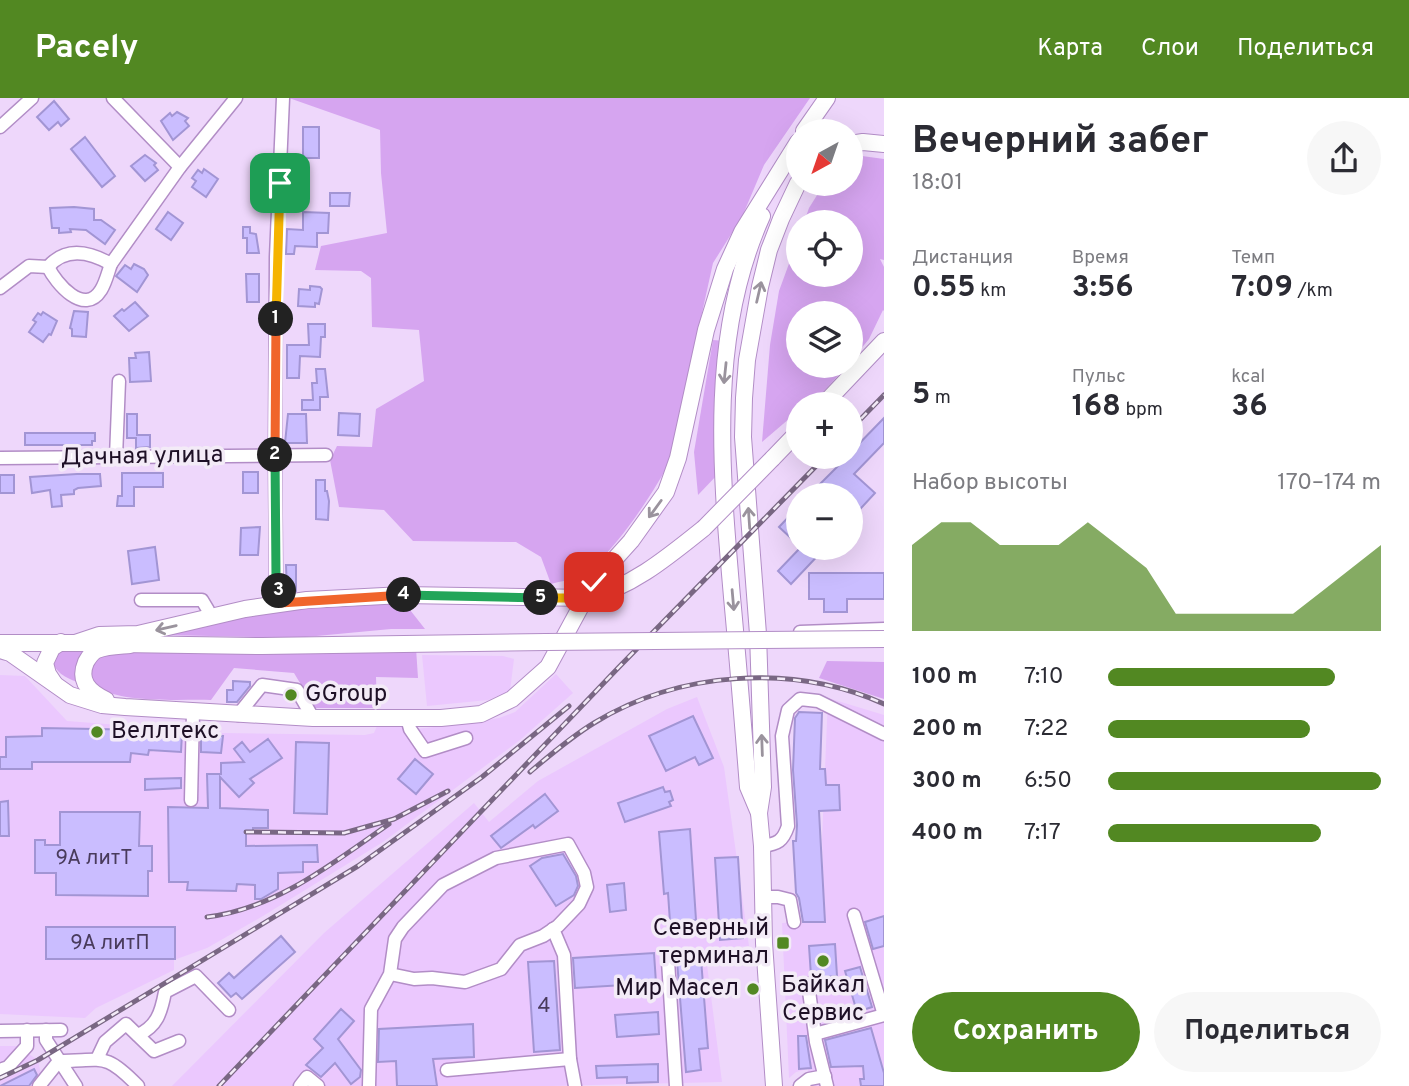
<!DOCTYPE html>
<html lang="ru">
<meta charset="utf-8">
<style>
:root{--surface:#fff;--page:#f7f7f7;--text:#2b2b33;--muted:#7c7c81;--accent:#528822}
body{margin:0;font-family:Overpass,sans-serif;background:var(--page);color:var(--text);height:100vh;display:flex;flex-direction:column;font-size:26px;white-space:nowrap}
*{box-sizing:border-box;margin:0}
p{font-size:23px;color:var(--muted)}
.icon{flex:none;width:38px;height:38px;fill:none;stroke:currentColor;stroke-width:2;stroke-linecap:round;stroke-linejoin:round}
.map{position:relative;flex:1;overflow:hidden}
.side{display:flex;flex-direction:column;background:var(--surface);width:525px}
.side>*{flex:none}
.needle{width:46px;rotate:220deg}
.controls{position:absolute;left:786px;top:21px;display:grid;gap:14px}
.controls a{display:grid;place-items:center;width:77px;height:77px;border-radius:50%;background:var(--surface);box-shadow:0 7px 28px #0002;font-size:35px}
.pin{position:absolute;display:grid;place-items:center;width:60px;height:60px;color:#fff;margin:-30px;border-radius:14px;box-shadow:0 4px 10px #0006}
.km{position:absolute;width:35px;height:35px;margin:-18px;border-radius:50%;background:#222;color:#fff;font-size:19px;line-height:35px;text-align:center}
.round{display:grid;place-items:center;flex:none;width:74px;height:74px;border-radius:37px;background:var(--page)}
.head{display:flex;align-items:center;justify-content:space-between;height:119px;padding:0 28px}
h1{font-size:38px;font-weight:700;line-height:52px}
.metrics{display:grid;grid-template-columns:repeat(3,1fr);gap:10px;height:119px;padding:7px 28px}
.metrics div{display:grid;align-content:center}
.metrics b{font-size:30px;font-weight:700}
.metrics small{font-size:19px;font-weight:400}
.metrics p{font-size:19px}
.chart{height:196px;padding:14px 28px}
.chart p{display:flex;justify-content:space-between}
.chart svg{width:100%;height:126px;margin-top:7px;fill:var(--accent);opacity:.7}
.primary-button{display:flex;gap:14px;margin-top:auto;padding:14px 28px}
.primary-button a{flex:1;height:80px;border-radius:42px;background:var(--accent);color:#fff;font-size:28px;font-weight:700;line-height:80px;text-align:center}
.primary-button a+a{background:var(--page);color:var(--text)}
ul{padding:0 28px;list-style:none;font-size:23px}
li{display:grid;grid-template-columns:112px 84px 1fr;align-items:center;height:52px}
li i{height:18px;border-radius:9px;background:var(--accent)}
header{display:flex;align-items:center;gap:42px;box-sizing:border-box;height:98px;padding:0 35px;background:var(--accent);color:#fff}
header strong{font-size:33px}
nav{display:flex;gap:38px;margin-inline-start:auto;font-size:24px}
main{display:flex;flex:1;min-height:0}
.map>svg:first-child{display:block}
</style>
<header>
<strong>Pacely</strong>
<nav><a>Карта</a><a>Слои</a><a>Поделиться</a></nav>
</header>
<main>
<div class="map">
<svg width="884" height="988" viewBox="0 0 884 988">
<rect width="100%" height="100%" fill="#eed7fb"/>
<g fill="#ebc8fe">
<path d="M422,557L503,558L514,561L510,593L488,602L427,608Z"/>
<path d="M556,576L573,595L520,642L383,744L263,818L207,850L174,862V872L96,910L85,920L0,916V577L25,578L67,623L223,635L365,637L374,635L377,628H402L405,632L463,626L499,620L515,614Z"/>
<path d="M697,599L724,669L749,848L705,851L722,984L551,988H172L324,835L474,705L489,724L538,683L667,611Z"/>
<path d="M828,600L884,617V988H809L808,971L796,974L789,980L782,825L825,823L822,742Z"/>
<path d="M0,948H16L38,962L42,982L35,988H0Z"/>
</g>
<g fill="#d6a5f0">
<path d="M289,0H810L764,67L742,119L713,165L669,365C653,396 612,458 582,477C574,482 560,483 551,486L541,459L516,444L413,443L384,412L339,409L330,362L337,348L372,349L376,311L424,283L419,232L372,229L371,180L361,173L315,172L321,148L387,135L381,75L380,32Z"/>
<path d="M862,58L884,61V162L880,161L884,169V213L883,212L869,241L851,263L850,215H798V268H847L812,306H798V320L796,322L790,320L762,344L770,247L779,193L798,141V177H850V124H804L809,110L824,86H850L851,65Z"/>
<path d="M713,242L725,243L719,375L698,397L694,354Z"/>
<path d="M403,503L425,531H391L295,540L165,537L256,514L343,505Z"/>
<path d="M416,550L418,580L376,579L377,610H315L294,575L234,570L211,602C177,601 123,606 94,588C87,563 99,555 123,553Z"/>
<path d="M69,551L87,553L77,584C65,579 55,575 52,561L57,554Z"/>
<path d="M827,563L884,564V601L819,580Z"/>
</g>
<g fill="#cabdff" stroke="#a295d4" stroke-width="2">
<path d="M54,3L69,21L61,28L58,24L49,32L37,19Z"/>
<path d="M177,14L188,20L185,23L189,28L173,42L161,23L170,15L172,18Z"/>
<rect x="303" y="29" width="16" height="31"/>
<path d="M85,39L115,78L102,89L71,51Z"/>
<path d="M145,57L156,65L154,67L158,72L145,83L131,68Z"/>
<path d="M204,71L218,81L206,99L192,89L196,83L192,80L198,72L202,75Z"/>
<path d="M330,95H350L349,108H330Z"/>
<path d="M74,109L94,111V122H101L115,132L105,146L86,132L70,131L71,134L59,135V130H52L50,110Z"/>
<path d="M168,114L183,125L171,142L156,131Z"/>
<path d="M303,114L329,115L328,135H317V149L295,148L294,156H286L287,131L303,132Z"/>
<path d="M243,129H250V135L256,136L259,155H247V140H243Z"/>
<path d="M134,166L144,171L148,177L137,194L116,178L125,167L131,171Z"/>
<path d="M246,176H259V204H247Z"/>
<path d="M310,188L320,189L322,191L319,206L315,205V209L298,208L299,191L310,192Z"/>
<path d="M135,204L148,218L129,233L114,218L122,211L124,213Z"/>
<path d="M74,213L88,214L86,239L72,238V231L70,230Z"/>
<path d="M43,214L57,223L51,237L49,236L43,244L29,234L36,224L33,222L38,215L41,217Z"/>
<path d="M308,226H325V239H321L320,259L300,258L299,280H287V247H309Z"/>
<path d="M149,254L151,283L130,284L129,260H136L135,255Z"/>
<path d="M316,271H325L328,299H320V312H302V302H313L312,285H317Z"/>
<path d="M339,315L360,316L359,338L338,337Z"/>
<path d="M127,316H137V337H150V349L136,350V340H127Z"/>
<path d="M288,316H306L307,345H285Z"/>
<path d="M884,320V345L854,376L875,395L850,422V397H809L847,359H850V355Z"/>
<path d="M25,335H95V343H92V347H25Z"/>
<rect x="243" y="374" width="15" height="21"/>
<path d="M122,375H163V389H134V408H117L118,398H122Z"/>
<path d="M77,376H100L101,388L78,390L74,392V396L61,397L62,408L52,409L50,392L32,395L30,379Z"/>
<rect x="0" y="377" width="14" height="18"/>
<path d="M316,382H325V393H327L329,403L328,422L316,421Z"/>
<path d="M798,409V435L792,441L779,429Z"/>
<path d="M260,429L258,457H240L241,430Z"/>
<path d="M155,449L159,482L132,486L128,453Z"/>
<path d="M800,450H825L791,486L778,473Z"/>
<path d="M286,467H296V493L287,494Z"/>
<path d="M809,475H884V501H847V514H824V501H809Z"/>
<path d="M233,583L250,584V588L237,604H227V592H233Z"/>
<path d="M799,614L822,615L820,671H825L826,687H839L840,712L819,713L825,824H803L799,800L796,795L793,743H796L797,727L793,672L795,620Z"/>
<path d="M693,618L713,660L699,667L695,659L666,673L649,638Z"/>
<path d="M42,630L149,632V634L182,635L181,654L149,652L148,657L131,655L130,664H32V671H0V659H6V639L42,638Z"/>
<path d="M201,637L223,638L221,655L201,654Z"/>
<path d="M268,641L282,660L250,681L254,685L239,699L220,679V710L268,712V730H253V733H246V748L317,747L318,764H303V774L278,775V791L261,801H255V787L237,786L236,793L187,792L188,784H169L168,709L208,710L207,676H221V665L244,664L234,651L242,644L250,654Z"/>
<path d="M296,644L329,645L327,716L294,715Z"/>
<path d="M415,661L433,676L416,696L398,681Z"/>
<path d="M181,680V690L145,692V681Z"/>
<path d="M663,689L665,694L670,693L673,702L669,704L671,708L625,724L618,705Z"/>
<path d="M545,696L558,713L535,730L533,727L501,750L491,738Z"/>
<path d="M8,703L9,738H0V704Z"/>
<path d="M60,714H140L139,748H152V773H148V798L56,797V775H35V742H45V747H60Z"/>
<path d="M690,731L696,822L670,824L668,795L664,796L659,734Z"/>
<path d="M563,756L576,778L578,788L574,797L556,808L530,768L542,760Z"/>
<path d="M738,759L743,840L720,842L715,760Z"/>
<path d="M624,785L626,812L610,814L607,787Z"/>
<path d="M884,818V848L873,851L865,824Z"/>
<rect x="46" y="829" width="129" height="32"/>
<path d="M281,838L295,854L242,901L236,895L231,899L218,885L229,875L234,880Z"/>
<path d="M835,846L837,878L814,880L811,878L809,848Z"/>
<path d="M654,855L656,885L575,890L573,860Z"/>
<path d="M701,861L708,950L699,951L701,972L686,974L677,863Z"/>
<path d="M554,863L560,952L534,954L528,864Z"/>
<path d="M860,869L872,909L857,914L845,873Z"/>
<path d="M341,911L354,923L338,941L361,972L360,979L351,986L335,965L321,979L306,967L323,950L314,941Z"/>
<path d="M658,914L659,936L617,939L615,917Z"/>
<path d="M473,926L474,959L433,961L437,988H397L396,963L378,964L379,931Z"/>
<path d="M871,930L884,975V988H861L860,981H864L863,968L831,969L825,942Z"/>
<path d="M798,938H806L811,970L799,971Z"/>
<path d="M658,966V984L627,985V979L597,980L596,968Z"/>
<path d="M34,971L37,977L29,988H0Z"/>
</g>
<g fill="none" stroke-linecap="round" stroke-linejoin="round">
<g stroke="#b28dc6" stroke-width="15">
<g id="minor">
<path d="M113,0L180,69"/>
<path d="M0,29L32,0"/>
<path d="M48,169C56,185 84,219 101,192C106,184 108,174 111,166L180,69L236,0"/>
<path d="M48,169C66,148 90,154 111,166"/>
<path d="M0,190L29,168L48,169"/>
<path d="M116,359L119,283"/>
<path d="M0,360L326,357"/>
<path d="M141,502H202L208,512L209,520"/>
<path d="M280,505L276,477L275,356L276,159L283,0"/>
<path d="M800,534L884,531"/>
<path d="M238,617L262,587L297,592L313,620"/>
<path d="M407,620L410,631L425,653L466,640"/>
<path d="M191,702L193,614"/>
<path d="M762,748C778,746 783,743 788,728L782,638L788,612L800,601L818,603L884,636"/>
<path d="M763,799H778L790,802L794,824"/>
<path d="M854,817L884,917"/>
<path d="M553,831L564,857L570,961"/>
<path d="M668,863L676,988"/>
<path d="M808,886L816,944L827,988"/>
<path d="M46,932V942L76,988"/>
<path d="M0,933L61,932"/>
<path d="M815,936L884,917"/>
<path d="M138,937C157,928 161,915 165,894L196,878L229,912"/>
<path d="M97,961L105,944L126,926L154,953L179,943"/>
<path d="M0,972L8,969L27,948V932"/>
<path d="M447,972L570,961L575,988"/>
<path d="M39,988L59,963C103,963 104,953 138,988"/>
<path d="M300,988L307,979L318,988"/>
<path d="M369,988L371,911L390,876L395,841L403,829L443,787L496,760L568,746L584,775L587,789L579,806L558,828L543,838L520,847L501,871L465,884L432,880L414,881L390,876"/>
<path d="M800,988L809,981L825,978"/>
</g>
</g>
<g stroke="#b28dc6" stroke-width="18">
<g id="major">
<path d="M804,33L827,0"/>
<path d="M850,46L863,44L884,46"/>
<path d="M762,118C708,238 721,372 732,499C738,563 743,626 748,689L759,715L762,748L764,845L774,988"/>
<path d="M824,306L884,243"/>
<path d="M772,361L798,334"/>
<path d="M0,545H85"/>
<path d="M75,545L99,537L138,536L245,511L307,502L403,497L587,500C631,490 669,458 704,430"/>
<path d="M121,546L262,548L546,544"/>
<path d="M0,552L10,555L70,597L102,607L125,609L313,620H441L481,616L512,601L548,569L594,484L631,443L666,394L678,360L706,232L725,171L742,134L798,44"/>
<path d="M54,585L48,576L45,565L52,550L61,544"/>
<path d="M106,602C89,594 78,583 86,564C89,559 92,554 97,552C107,548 119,548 130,547"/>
<path d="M759,715L763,689L758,536L743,339L744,300L747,262L760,189L769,152L781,121L798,85"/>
</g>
</g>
<use href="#minor" stroke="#fff" stroke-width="12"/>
<use href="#major" stroke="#fff" stroke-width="16"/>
<g stroke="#796783" stroke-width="5">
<g id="rail">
<path d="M850,332L884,297"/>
<path d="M530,674C550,657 571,639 594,625C679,573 793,565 884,606"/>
<path d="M246,734L344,735L394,721L448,693"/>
<path d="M207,819C276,811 334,764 389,726"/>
<path d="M0,980L38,962L358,768L482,679L569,608"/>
<path d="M219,988L619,569L825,359"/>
</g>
</g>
<use href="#rail" stroke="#f3ebf7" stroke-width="2.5" stroke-dasharray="8" stroke-linecap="butt"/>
<g stroke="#b28dc6" stroke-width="18" stroke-linecap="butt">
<g id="major-bridge">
<path d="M704,430L772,361"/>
<path d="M546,544L884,541"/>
</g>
</g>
<use href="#major-bridge" stroke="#fff" stroke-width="16"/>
</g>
<defs><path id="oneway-shaft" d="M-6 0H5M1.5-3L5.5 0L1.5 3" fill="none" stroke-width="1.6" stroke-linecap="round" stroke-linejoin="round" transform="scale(1.75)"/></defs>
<g stroke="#9a939d">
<use href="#oneway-shaft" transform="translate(759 194) rotate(-77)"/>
<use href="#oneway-shaft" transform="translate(725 275) rotate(96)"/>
<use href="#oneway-shaft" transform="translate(655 411) rotate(126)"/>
<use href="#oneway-shaft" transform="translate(749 420) rotate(-94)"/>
<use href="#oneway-shaft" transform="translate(733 502) rotate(85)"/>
<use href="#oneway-shaft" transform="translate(166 530) rotate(167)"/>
<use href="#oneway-shaft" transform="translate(762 647) rotate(-92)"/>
</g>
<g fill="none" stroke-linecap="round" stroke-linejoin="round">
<g stroke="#fff" stroke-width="14">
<path id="split-1" d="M276,221L280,85"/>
</g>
<g stroke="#fff" stroke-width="14">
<path id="split-2" d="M275,357L276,221"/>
</g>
<g stroke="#fff" stroke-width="14">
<path id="split-3" d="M275,357L276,477L279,493"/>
</g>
<g stroke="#fff" stroke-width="14">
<path id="split-4" d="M279,493L280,505L404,497"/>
</g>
<g stroke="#fff" stroke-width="14">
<path id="split-5" d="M404,497L541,500"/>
</g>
<g stroke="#fff" stroke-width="14">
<path id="split-6" d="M541,500H587L594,484"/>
</g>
<use href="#split-1" stroke="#f5b400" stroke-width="9"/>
<use href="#split-2" stroke="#f0652b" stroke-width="9"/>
<use href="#split-3" stroke="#22a559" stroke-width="9"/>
<use href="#split-4" stroke="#f0652b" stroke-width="9"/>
<use href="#split-5" stroke="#22a559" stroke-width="9"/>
<use href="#split-6" stroke="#f5b400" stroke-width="9"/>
</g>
<g fill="#528822" stroke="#f3ebf7" stroke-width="2.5">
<circle cx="291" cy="597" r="7"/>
<circle cx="97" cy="634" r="7"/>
<rect x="776" y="838" width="14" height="14" rx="3.5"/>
<circle cx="823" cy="863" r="7"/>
<circle cx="753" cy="891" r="7"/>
</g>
<g text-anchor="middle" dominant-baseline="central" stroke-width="7" stroke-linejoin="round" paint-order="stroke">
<g font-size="21" fill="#493b5c">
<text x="94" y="760">9А литТ</text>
<text x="110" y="845">9А литП</text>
<text x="544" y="908">4</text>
</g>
<g font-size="24" fill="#1e1026" stroke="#f3ebf7">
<text transform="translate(142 359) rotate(-1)">Дачная улица</text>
</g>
<g font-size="24" fill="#1e1026" stroke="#f3ebf7" text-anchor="start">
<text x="305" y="597">GGroup</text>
<text x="111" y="634">Веллтекс</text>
<text x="769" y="831" text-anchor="end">Северный<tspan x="769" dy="28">терминал</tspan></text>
<text x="823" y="888" text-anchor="middle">Байкал<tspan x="823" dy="28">Сервис</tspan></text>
<text x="739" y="891" text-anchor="end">Мир Масел</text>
</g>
</g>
</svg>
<div class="controls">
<a><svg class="needle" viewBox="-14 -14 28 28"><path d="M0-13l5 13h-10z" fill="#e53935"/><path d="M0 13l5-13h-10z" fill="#7c7c81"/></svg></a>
<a><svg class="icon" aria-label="locate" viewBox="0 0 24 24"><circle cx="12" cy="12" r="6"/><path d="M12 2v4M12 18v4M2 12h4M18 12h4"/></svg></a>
<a><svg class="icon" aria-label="layers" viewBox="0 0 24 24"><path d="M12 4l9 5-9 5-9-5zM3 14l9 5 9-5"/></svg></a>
<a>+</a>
<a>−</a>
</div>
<div class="pin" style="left:280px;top:85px;background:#1e9e55"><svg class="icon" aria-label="arrive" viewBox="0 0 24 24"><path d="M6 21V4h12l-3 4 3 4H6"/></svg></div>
<div class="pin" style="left:594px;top:484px;background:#d93025"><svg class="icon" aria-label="check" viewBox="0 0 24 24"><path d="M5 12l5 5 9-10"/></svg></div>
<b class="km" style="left:276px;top:221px">1</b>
<b class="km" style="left:275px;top:357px">2</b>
<b class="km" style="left:279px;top:493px">3</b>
<b class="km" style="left:404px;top:497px">4</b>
<b class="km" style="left:541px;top:500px">5</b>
</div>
<section class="side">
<div class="head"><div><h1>Вечерний забег</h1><p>18:01</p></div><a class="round"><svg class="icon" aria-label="share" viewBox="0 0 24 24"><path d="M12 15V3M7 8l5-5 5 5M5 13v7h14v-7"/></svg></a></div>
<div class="metrics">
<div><p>Дистанция</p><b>0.55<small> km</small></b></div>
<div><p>Время</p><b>3:56</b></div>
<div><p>Темп</p><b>7:09<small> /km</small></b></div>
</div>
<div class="metrics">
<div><b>5<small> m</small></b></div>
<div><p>Пульс</p><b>168<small> bpm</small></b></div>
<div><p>kcal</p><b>36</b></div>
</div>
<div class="chart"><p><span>Набор высоты</span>170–174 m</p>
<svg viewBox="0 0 160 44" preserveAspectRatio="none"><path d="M0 44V14L10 6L20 6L30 14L40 14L50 14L60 6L70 14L80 22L90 38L100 38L110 38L120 38L130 38L140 30L150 22L160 14V44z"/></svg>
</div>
<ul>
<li><b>100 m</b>7:10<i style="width:83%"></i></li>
<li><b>200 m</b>7:22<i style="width:74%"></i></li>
<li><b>300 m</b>6:50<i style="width:100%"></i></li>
<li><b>400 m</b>7:17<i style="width:78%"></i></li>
</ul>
<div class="primary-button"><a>Сохранить</a><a>Поделиться</a></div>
</section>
</main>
